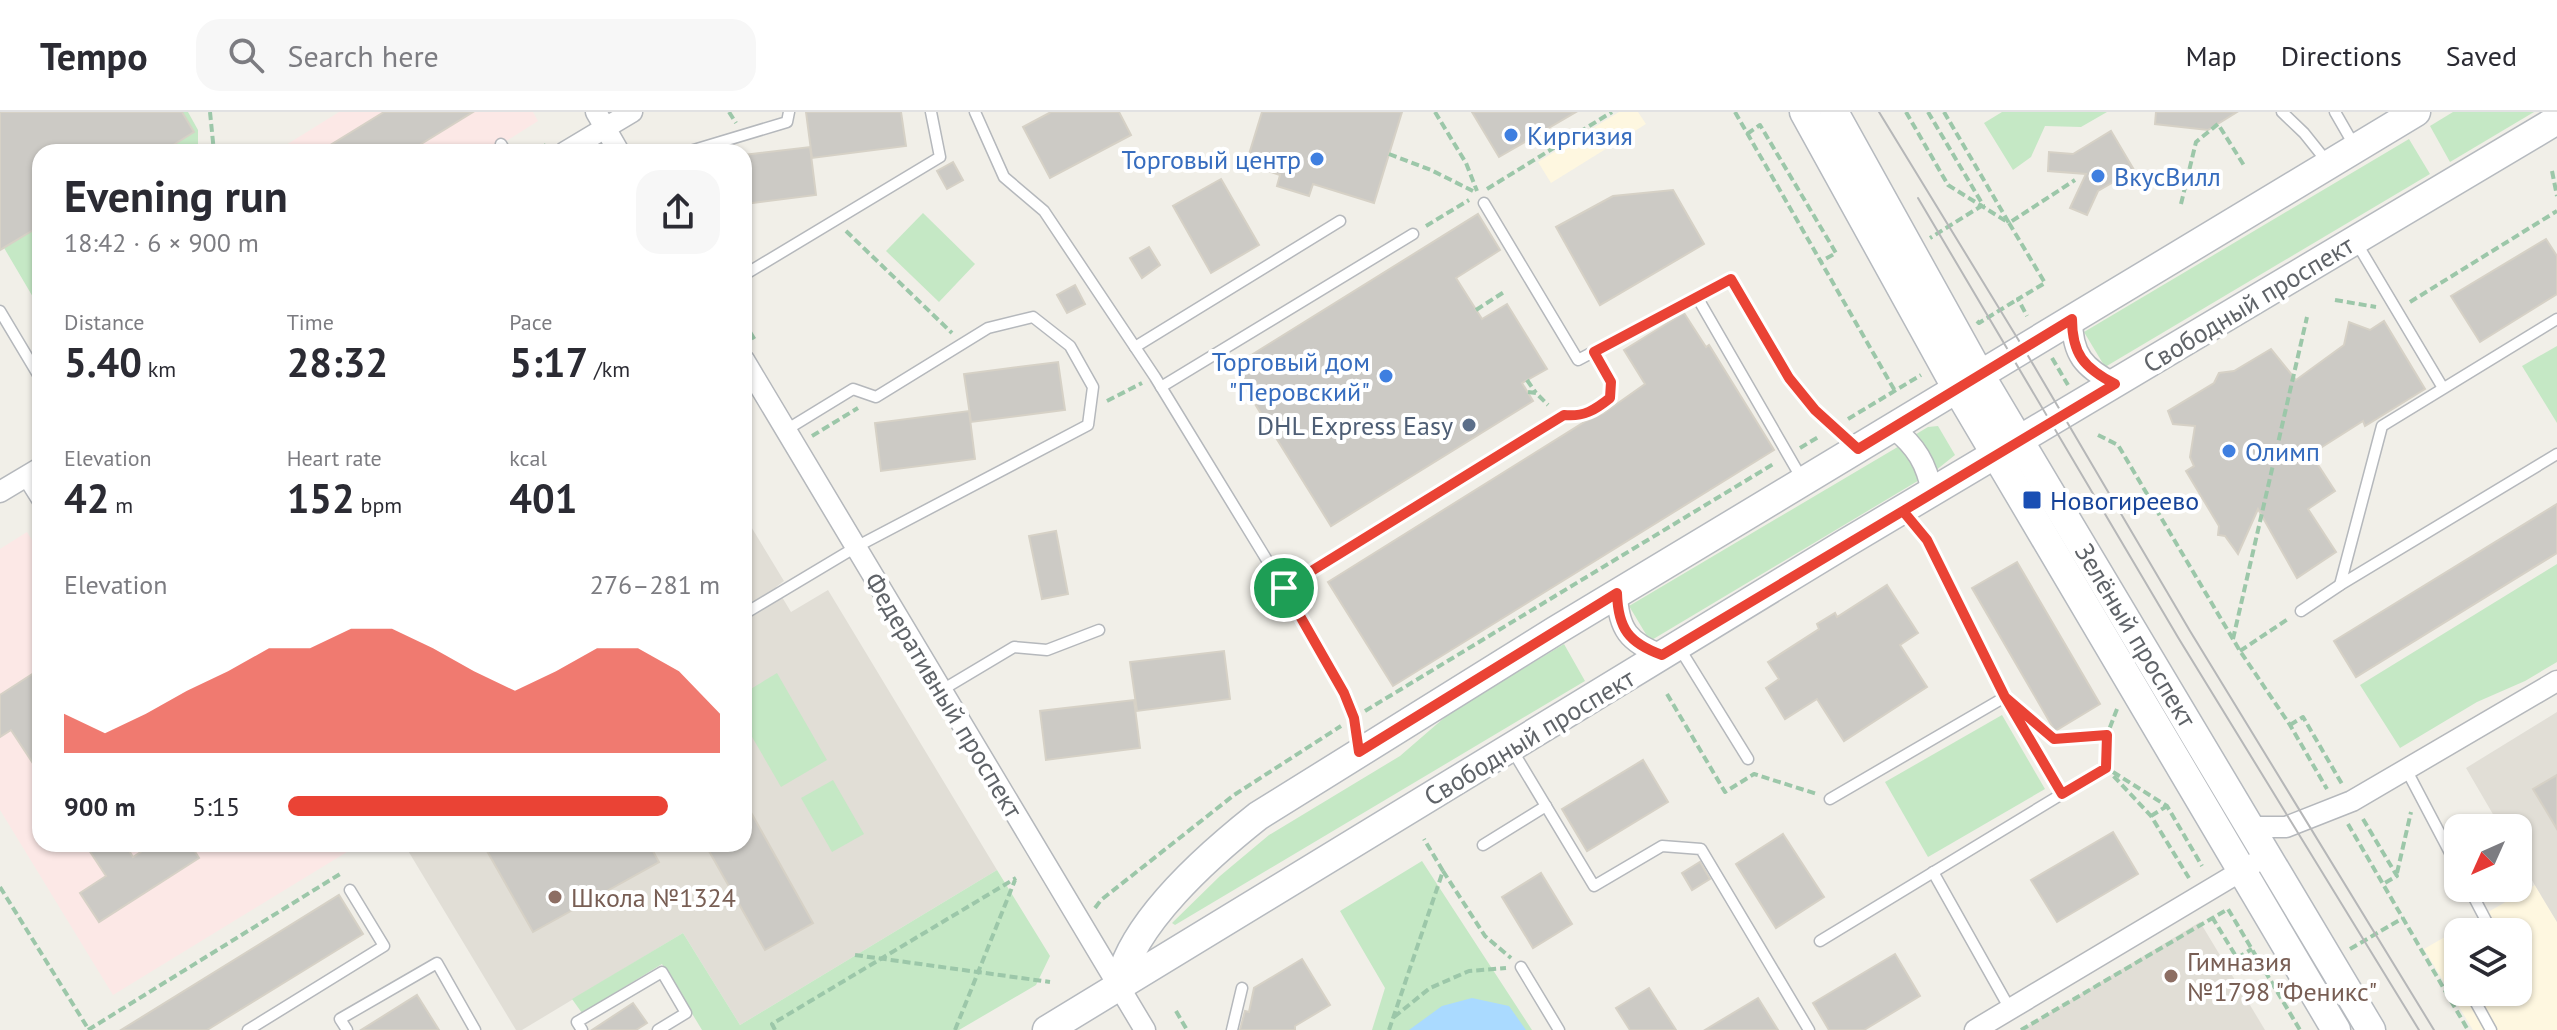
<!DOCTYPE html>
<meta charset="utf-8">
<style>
:root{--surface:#fff;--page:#f7f7f7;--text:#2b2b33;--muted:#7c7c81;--line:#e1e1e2;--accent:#ea4335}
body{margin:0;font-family:"PT Sans",sans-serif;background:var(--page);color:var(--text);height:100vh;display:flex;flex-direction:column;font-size:30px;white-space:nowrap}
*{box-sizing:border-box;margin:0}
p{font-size:26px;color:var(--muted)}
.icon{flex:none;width:44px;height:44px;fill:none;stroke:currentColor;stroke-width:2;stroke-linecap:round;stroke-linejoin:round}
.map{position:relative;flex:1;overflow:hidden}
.sheet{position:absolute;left:32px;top:32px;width:720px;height:708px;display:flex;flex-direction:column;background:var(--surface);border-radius:24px;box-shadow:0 2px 6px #0004}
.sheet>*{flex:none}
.needle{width:52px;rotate:225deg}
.buttons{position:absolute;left:2444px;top:702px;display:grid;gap:16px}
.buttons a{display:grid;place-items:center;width:88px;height:88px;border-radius:16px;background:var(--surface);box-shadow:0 2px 6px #0004;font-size:40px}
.pin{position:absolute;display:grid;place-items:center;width:68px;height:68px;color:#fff;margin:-34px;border:4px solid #fff;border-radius:50%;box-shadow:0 2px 8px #0007}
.round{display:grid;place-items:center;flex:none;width:84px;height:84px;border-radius:24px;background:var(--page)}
.head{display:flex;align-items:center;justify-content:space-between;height:136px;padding:0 32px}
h1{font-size:44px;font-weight:700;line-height:60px}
.figures{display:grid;grid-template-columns:repeat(3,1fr);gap:12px;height:136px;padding:8px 32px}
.figures div{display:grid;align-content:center}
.figures b{font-size:40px;font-weight:700}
.figures small{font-size:22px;font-weight:400}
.figures p{font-size:22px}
.chart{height:224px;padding:16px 32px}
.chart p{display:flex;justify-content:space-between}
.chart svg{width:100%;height:144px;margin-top:8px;fill:var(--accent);opacity:.7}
ul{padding:0 32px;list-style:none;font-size:26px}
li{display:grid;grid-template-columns:128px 96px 1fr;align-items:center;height:60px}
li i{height:20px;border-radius:10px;background:var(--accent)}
header{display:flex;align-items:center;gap:48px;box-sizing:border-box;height:112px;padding:0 40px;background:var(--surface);border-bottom:2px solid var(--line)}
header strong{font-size:38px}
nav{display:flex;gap:44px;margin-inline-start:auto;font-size:28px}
.search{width:560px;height:72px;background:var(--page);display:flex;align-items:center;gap:20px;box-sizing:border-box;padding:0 28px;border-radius:24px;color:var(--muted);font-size:30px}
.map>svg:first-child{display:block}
</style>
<header>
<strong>Tempo</strong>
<div class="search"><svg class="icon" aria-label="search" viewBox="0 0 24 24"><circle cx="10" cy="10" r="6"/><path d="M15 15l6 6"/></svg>Search here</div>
<nav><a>Map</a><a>Directions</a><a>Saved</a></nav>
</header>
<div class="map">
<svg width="2557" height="918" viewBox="0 0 2557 918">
<rect width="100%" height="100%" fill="#f1efe8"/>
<g fill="#fef7e0" fill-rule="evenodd">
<path d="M1619,0H1638L1646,12L1551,71L1538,50Z"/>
<path d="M2535,773L2557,810V918H2473L2424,837ZM2458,820H2518V880H2458Z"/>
</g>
<g fill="#e1ded6">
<path d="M744,403L784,469L776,475L791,500L828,478L997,758L740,913L683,821L522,918H516L404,732H744Z"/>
<path d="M2557,600V810L2518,745V716H2501L2466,656Z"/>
<path d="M2200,810L2265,918H2021Z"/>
</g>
<g fill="#fce8e6">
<path d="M339,0H533L538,9L489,40H290L286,33Z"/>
<path d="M27,420L40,441V732H360L113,883L0,698V437Z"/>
</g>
<g fill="#c5e8c5">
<path d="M0,0H188L198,18V40H40V197L0,129Z"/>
<path d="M2002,0H2107L2081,15L2045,14L2031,45L2013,58L1984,11Z"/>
<path d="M2453,0H2534L2450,50L2430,14Z"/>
<path d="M2409,27L2430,62L2105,255L2084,220Z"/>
<path d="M923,101L975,152L939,190L886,139Z"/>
<path d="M2557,234V311L2522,254Z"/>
<path d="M1938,314L1955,343L1935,359L1913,324L1928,315Z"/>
<path d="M1901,333L1914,348L1921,367L1650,529L1629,494Z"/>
<path d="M2557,452V550L2525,569L2477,590L2400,636L2360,573Z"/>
<path d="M1564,532L1585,569L1175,813L1172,811L1220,764L1269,723L1400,644L1452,599Z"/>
<path d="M777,561L827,648L781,675L744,611V581Z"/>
<path d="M2002,603L2045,677L1928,745L1885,670Z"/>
<path d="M833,668L864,722L832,740L801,686Z"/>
<path d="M1422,749L1532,918H1372L1385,876L1340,799Z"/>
<path d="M997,758L1050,844L1036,873L959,918H702L662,852L582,901L572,887L683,821L740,913Z"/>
</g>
<path fill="#aadaff" d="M1472,886L1509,894L1526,918H1409L1442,894Z"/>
<g fill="#cccac5" stroke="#d6d1c6" stroke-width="2">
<path d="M0,0H182L194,20L162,40H40V114L0,138Z"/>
<path d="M384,0H473L408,40H319Z"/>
<path d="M806,0H901L906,34L812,46Z"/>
<path d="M1051,0H1119L1131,23L1050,66L1023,15Z"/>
<path d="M1262,0H1402L1374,91L1313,72L1309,84L1277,74L1280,63L1246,52Z"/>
<path d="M1472,0H1576L1499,45Z"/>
<path d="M2156,0H2237L2208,18L2155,12Z"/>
<path d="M2111,19L2134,58L2098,79L2087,103L2070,96L2086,62L2048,59L2049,40L2073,42Z"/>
<path d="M810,35L816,83L744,92V43Z"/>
<path d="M953,50L963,68L947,77L937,59Z"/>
<path d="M1221,67L1259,133L1211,161L1173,94Z"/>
<path d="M1673,78L1704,132L1600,193L1556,115L1613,84Z"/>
<path d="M1478,102L1500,138L1456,166L1482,207L1507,192L1547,257L1522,271L1533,289L1331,414L1232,255Z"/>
<path d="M2546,127L2557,144V182L2480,230L2451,184Z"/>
<path d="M1149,135L1160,153L1142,166L1130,146Z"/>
<path d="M1075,173L1085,192L1067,201L1057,183Z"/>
<path d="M1684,201L1706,235L1709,233L1774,338L1393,574L1328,470L1586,309L1604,301L1645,272L1624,238Z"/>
<path d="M2384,209L2425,277L2365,314L2363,309L2311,342L2335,379L2308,397L2336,440L2297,466L2258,397L2238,442L2225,424L2218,423L2219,414L2186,359L2194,354L2190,345L2195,314L2173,312L2168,299L2214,271L2219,261L2234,259L2271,237L2296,268L2344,233L2349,210L2370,218Z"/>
<path d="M1058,250L1065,298L971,310L964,262Z"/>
<path d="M969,299L975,347L881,359L875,311Z"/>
<path d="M2557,392V441L2356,565L2334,529Z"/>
<path d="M1056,419L1068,482L1042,487L1029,424Z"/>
<path d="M2017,450L2100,592L2055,619L1972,476Z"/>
<path d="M1887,473L1918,521L1900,533L1927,575L1844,629L1817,587L1785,607L1766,576L1779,567L1768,550L1819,517L1817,512L1835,501L1837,505Z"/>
<path d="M1224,539L1230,587L1137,599L1130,550Z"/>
<path d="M40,557V662L11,618L0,625V583Z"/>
<path d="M1134,588L1140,636L1046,648L1040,599Z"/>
<path d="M1643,648L1668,690L1587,739L1562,697Z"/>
<path d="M2557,663V717L2533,677Z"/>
<path d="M744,688L813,811L765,838L705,732H744Z"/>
<path d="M2113,720L2138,762L2057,810L2031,768Z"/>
<path d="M1783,722L1824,785L1776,816L1736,752Z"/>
<path d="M85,732H125L133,745L153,732H190L199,746L99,810L80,781L106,764Z"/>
<path d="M483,732H649L659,750L533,820Z"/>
<path d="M1700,750L1710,767L1692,778L1682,761Z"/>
<path d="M1541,761L1572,812L1533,836L1502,785Z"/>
<path d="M339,783L363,822L207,918H121Z"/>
<path d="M1895,842L1920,884L1864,918H1829L1813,891Z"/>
<path d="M1302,847L1330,893L1295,914V918H1240L1245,899L1249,900L1254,876Z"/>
<path d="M1649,876L1676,918H1630L1616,896Z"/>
<path d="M417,883L439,918H361Z"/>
<path d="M1758,886L1778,918H1705Z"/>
<path d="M633,891L647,911L636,918H592Z"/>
</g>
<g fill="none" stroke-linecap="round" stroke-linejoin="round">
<g stroke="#b5b8bc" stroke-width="13">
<g id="lane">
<path d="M975,0L1004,65L1044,99L1155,265L1284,476L1344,581L1354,606L1359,637"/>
<path d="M2282,0L2304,21L2328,51"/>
<path d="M2335,0L2354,33"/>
<path d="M501,32L506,40"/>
<path d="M687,40L787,10L789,0"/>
<path d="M1484,91L1578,248L1731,167L1789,266L1815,298L1856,336"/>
<path d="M2356,130L2443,276"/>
<path d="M744,163L940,45L931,0"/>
<path d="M1697,185L1802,367"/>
<path d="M0,199L40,266"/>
<path d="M1135,235L1340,109"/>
<path d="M1161,275L1413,122"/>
<path d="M23,366L40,393"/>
<path d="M1903,399L1927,428L2005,585"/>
<path d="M2340,473L2382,314L2557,207"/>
<path d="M1284,476L1564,303C1584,305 1595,298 1610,286L1611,270L1594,240"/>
<path d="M2301,499L2340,473L2557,342"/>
<path d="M744,502L856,435L1088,313L1093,275L1070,234L1033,205L988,216L876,285L853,277L786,318"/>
<path d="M1680,537L1748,647"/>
<path d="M942,578L1014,535L1047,538L1099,518"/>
<path d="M1511,636L1594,774L1662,734L1701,737L1809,918"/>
<path d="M2406,657L2458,756"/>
<path d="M1483,733L1546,694"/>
<path d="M1933,760L2010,897"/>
<path d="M2469,776L2492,820"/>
<path d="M1820,829L2062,682L2005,585L1830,687"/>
<path d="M2458,850L2455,852L2458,857"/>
<path d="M1521,855L1559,918"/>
<path d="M2470,880L2491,918"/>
<path d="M248,918L384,834L350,778"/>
<path d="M347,918L340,907L437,851L475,918"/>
<path d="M582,918L577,910L662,860L686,901L658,918"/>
<path d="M1232,918L1242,876"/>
</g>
</g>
<g stroke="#b5b8bc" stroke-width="23">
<g id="street">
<path d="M596,0L619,40"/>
<path d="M565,40L632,0"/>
<path d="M2072,207C2072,243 2084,256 2115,272"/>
<path d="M744,248L1145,918"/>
<path d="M1893,316C1916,334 1927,352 1932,381"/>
<path d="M0,380L40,356"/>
<path d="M1617,481C1618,517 1629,531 1662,543"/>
<path d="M2252,715H2286L2352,689L2557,569"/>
<path d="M1975,918L2268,743"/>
</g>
</g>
<g stroke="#b6babf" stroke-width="31">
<g id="secondary">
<path d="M1804,0L1957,277L2336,918"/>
<path d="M1834,0L1980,263L2371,918"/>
<path d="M1119,874C1130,812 1210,742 1258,704L1555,519L2416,0"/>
<path d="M1047,918L1846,431L2557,8"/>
</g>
</g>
<g stroke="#9cc7a9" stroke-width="4" stroke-dasharray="8 4" stroke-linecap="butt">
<path d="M210,0L214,40"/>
<path d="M729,0L736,11"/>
<path d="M1435,0L1466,51L1477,79"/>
<path d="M1735,0L1895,279"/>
<path d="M1906,0L1948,73L2009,111L2045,171L2018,187L2027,204"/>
<path d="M1928,0L1983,93L1930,126"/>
<path d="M1944,0L2009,111L2075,68"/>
<path d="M1747,22L1760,13L1836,141L1820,150"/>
<path d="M535,40L546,33"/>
<path d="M1389,42L1431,58L1473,79"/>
<path d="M2552,59L2557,84"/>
<path d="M1487,77L1612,0"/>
<path d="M2181,92L2196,30L2218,12L2245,55"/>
<path d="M1426,114L1469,88"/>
<path d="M846,119L952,221"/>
<path d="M2335,188L2376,195"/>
<path d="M2410,190L2557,99"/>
<path d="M1476,198L1504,180"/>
<path d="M1977,209L1979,211L2018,187"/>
<path d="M744,210L756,230"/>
<path d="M2052,246L2068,273"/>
<path d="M1527,268L1536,281"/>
<path d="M1528,280L1536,281L1548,293"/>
<path d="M1107,289L1142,271"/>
<path d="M1848,307L1921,263"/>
<path d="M2098,323L2118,333L2240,539L2290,613L2327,677"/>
<path d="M812,324L858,296"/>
<path d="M1800,336L1820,324"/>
<path d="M2233,527L2307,205"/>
<path d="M2240,539L2288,507"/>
<path d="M1667,582L1725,680L1754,662L1817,682"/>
<path d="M2117,597L2107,623L2106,656L2151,704L2189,766"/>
<path d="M1365,599L1775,351"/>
<path d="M2290,613L2303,605L2342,672"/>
<path d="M2045,620L2054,627L2107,623"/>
<path d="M2113,660L2167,694L2202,754"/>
<path d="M2075,674L2105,656"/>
<path d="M2151,704L2167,694"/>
<path d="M2363,707L2397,764L2383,772"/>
<path d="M2348,712L2468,918"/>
<path d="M1443,759L1485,824L1511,846"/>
<path d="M2397,761L2411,700"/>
<path d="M0,775L89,918"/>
<path d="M1095,796L1101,788L1234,683L1341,614"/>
<path d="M2212,805L2237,846L2252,837"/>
<path d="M2350,837L2403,806"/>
<path d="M855,843L1050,870"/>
<path d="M1176,899L1187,918"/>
<path d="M1394,905L1430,876L1469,859L1506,856"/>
<path d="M88,918L340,762L342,765"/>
<path d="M775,918L772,912L1016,766"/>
<path d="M955,918L1015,768"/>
<path d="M1389,918L1443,759L1424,727"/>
<path d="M2021,918L2228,797L2300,918"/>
</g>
<use href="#lane" stroke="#fff" stroke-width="10"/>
<use href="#street" stroke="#fff" stroke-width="20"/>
<use href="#secondary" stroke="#fff" stroke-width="28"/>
<g stroke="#b6b7b8" stroke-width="2">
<path d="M1879,0L2024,237L2190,519L2434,918"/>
<path d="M1918,86L2179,527L2419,918"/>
</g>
</g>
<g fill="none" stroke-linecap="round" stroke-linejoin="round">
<g stroke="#fff" stroke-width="16">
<path id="route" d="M1284,476L1344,581L1354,606L1359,640L1617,481C1618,517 1629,531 1662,543L1903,399L1927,428L2005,585L2054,627L2107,623L2106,656L2062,682L2005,585L1927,428L1903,399L2115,272C2084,256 2072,242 2072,207L1858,337L1815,298L1789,266L1731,167L1594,240L1611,270L1610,286C1595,298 1584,305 1564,303L1284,476"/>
</g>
<use href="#route" stroke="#ea4335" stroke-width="10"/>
</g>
<g fill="#3f7fe0" stroke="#fff" stroke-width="3">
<circle cx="1511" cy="23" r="8"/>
<circle cx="1317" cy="47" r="8"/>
<circle cx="2098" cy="64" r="8"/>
<circle cx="1386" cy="264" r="8"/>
<circle cx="2229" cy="339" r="8"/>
</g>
<circle fill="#5c6f8a" stroke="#fff" stroke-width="3" cx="1469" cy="313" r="8"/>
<rect fill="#1a4fb4" stroke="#fff" stroke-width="3" x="2022" y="378" width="20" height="20" rx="4"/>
<g fill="#8d6e63" stroke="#fff" stroke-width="3">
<circle cx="555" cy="785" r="8"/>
<circle cx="2171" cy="864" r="8"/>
</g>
<g text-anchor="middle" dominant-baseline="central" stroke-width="8" stroke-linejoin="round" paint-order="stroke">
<g font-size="26" fill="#366cbe" stroke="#fff" text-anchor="start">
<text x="1527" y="23">Киргизия</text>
<text x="1301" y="47" text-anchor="end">Торговый центр</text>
<text x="2114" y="64">ВкусВилл</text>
<text x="1370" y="249" text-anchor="end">Торговый дом<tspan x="1370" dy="30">"Перовский"</tspan></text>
<text x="2245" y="339">Олимп</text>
</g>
<g font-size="26" fill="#5f6368" stroke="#fff">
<text transform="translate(2248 192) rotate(-31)">Свободный проспект</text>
<text transform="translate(2136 523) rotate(59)">Зелёный проспект</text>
<text transform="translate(944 583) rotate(59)">Федеративный проспект</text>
<text transform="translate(1529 625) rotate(-31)">Свободный проспект</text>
</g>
<g font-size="26" fill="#4e5e75" stroke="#fff" text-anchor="end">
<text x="1453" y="313">DHL Express Easy</text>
</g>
<g font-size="26" fill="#164399" stroke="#fff" text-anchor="start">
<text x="2050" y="388">Новогиреево</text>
</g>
<g font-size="26" fill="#785e54" stroke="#fff" text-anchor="start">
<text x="571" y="785">Школа №1324</text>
<text x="2187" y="849">Гимназия<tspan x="2187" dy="30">№1798 "Феникс"</tspan></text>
</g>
</g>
</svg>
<div class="buttons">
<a><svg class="needle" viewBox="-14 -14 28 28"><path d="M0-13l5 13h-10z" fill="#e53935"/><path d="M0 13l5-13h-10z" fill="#7c7c81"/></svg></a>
<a><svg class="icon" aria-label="layers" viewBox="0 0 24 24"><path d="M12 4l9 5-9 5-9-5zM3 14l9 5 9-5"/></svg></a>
</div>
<div class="pin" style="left:1284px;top:476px;background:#1e9e55"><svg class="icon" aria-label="arrive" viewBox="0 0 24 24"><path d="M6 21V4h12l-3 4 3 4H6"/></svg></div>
<section class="sheet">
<div class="head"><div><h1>Evening run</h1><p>18:42 · 6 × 900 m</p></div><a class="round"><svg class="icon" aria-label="share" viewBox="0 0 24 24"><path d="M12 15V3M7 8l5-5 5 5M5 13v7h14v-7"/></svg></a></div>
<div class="figures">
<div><p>Distance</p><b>5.40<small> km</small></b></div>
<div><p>Time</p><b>28:32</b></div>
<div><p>Pace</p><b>5:17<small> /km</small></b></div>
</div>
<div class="figures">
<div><p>Elevation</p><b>42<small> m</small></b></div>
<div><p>Heart rate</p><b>152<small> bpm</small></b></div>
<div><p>kcal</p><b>401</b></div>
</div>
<div class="chart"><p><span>Elevation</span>276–281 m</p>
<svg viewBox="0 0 160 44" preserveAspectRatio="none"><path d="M0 44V32L10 38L20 32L30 25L40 19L50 12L60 12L70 6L80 6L90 12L100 19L110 25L120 19L130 12L140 12L150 19L160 32V44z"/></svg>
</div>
<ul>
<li><b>900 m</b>5:15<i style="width:88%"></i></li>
</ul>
</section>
</div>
